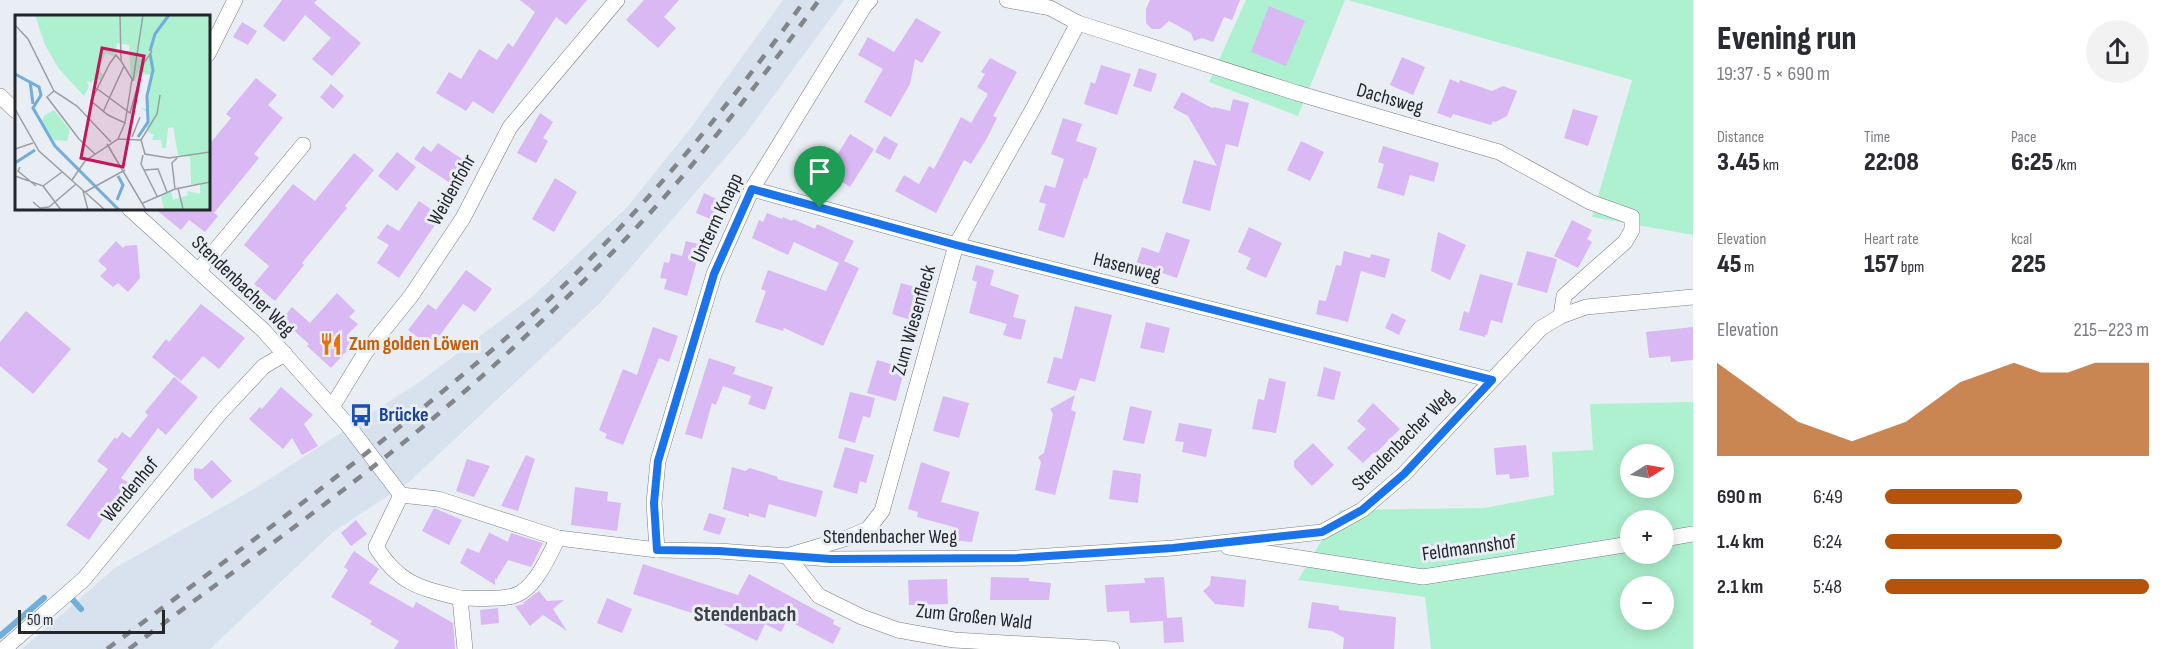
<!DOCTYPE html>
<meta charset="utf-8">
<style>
:root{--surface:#fff;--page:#f2f2f3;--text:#2b2b33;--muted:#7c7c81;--accent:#b45309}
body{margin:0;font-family:"Sofia Sans Condensed",sans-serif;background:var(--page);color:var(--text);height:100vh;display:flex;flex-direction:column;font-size:22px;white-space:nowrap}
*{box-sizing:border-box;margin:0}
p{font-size:20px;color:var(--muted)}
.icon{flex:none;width:33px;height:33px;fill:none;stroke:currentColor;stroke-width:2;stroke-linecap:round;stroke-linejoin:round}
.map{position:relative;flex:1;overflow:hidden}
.panel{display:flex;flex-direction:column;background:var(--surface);width:480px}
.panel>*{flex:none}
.needle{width:39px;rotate:79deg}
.fabs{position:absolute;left:1620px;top:444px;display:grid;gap:12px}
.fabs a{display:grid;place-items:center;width:54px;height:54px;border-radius:50%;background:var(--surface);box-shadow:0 3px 15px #0003;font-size:30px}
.scale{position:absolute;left:18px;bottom:15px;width:147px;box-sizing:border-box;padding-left:6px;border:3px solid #252629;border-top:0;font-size:16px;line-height:21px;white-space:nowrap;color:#252629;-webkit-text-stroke:4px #e9eef5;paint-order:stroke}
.pin{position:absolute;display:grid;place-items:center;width:51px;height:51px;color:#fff;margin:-62px -26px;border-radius:50% 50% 50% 0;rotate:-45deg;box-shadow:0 0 6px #0007}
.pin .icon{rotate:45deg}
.round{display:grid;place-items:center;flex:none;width:63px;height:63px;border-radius:32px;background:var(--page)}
.head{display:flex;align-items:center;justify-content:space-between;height:102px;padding:0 24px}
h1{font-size:33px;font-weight:800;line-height:45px}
.figures{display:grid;grid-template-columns:repeat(3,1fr);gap:9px;height:102px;padding:6px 24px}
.figures div{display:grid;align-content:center}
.figures b{font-size:26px;font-weight:800}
.figures small{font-size:16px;font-weight:400}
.figures p{font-size:16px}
.chart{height:168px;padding:12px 24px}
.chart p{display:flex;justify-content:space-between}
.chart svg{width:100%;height:108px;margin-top:6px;fill:var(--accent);opacity:.7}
ul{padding:0 24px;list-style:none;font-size:20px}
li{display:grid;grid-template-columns:96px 72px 1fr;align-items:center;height:45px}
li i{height:15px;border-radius:8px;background:var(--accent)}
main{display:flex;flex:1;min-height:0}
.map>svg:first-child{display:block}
</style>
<main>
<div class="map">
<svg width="1693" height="649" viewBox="0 0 1693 649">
<rect width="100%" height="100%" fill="#e9eef5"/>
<path fill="#d8e1ee" d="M783,0H844L744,136L601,302L409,482L333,532L210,649H22L115,568L254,489L421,381L533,296L627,207L690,129Z"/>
<g fill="#aef1d0" fill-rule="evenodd">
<path d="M1246,0H1345L1298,116L1209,82Z"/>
<path d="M1348,0H1693V235L1592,217L1632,80Z"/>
<path d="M1693,402V649H1431L1425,597L1298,580L1340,510L1484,508L1554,495L1552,452L1593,450L1590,404ZM1630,454H1664V488H1630ZM1630,520H1664V554H1630ZM1630,586H1664V620H1630Z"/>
</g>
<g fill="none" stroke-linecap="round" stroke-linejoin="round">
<g stroke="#73adda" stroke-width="6">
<path d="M73,600L81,609"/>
<path d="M0,636L44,598"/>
</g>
</g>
<g fill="#d9b8f4">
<path d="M282,0H317L314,3L361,43L332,76L312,59L331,38L305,15L284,42L263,26Z"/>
<path d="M520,0H587L566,25L556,17L493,114L473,101L466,111L436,93L449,72L461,79L479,49L497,60L508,43L513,47L535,12Z"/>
<path d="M644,0H679L664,17L676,28L658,48L626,20Z"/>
<path d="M1150,0H1240L1232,20L1224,17L1213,42L1202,38L1194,41L1191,33L1169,21L1160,29H1152L1146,23V9Z"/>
<path d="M1269,6L1305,21L1286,66L1251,52Z"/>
<path d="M916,18L941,32L922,63L915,59L910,84L891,117L864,102L883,69L858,55L868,37L894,52Z"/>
<path d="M242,22L257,31L248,45L233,37Z"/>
<path d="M1402,57L1425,67L1413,95L1390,85Z"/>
<path d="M990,58L1017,72L993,116L997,118L987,138L971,164L964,160L936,213L895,191L904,175L919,184L929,166L934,169L961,117L971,123L988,94L977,87L985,74L981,72Z"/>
<path d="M1101,65L1131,74L1117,115L1084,104L1091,82L1095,84Z"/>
<path d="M1139,68L1157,74L1151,92L1133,86Z"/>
<path d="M256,78L277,95L268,105L283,118L254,154L259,158L214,213L218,216L205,232L189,220L181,230L154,208H208V146L231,118L226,114Z"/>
<path d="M1450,79L1459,83L1460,80L1492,91L1503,86L1517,91L1507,116L1495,122L1493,121L1491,125L1453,114L1451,118L1437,113Z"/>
<path d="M331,84L344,96L333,109L320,97Z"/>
<path d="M1182,92L1212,108L1214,107L1230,111L1233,99L1249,103L1238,147L1226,144L1210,211L1182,203L1194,160L1217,166L1188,116L1173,108Z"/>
<path d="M1573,109L1598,116L1588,146L1564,138Z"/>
<path d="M540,113L553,122L543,138L548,141L536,163L517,153Z"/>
<path d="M1063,118L1082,124L1076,141L1097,148L1087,179L1084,178L1064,238L1038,230L1046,204L1039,202L1045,185L1055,188L1064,159L1051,154Z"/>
<path d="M850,134L874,149L850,187L827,172Z"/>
<path d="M884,136L898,144L890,160L875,152Z"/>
<path d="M1301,141L1324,152L1310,181L1287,170Z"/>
<path d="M438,143L465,161L450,183L414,159L423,146L431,152Z"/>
<path d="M1383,146L1439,163L1434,182L1410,175L1404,196L1377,188L1384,164L1378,162Z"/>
<path d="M397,152L416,167L397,191L378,176Z"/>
<path d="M354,153L374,170L345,206L347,208L302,263L304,265L275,301L254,284L269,266L244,245L293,184L315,201Z"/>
<path d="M555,178L577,192L554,232L532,219Z"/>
<path d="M704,193L723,202L715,221L696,213Z"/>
<path d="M419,201L441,216L399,278L377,263L389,245L377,238L387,224L399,231Z"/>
<path d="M767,213L782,219L783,217L792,221L793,219L815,229L817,224L854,241L844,261L859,268L823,346L784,328L783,331L755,322L766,291L761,289L768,270L826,291L839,263L794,242L788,255L752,238L759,220L763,222Z"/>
<path d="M1572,220L1592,230L1587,239L1592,242L1578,268L1554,256Z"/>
<path d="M1249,227L1282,243L1266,278L1246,269L1251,258L1238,252Z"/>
<path d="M1166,232L1190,240L1177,278L1136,264L1142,247L1159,253Z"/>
<path d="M1438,232L1466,245L1450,280L1431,271Z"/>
<path d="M116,241L123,248L125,246L137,245L140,278L128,292L118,283L113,287L100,276L107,269L98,261Z"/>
<path d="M686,241L706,246L701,262L697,261L687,296L664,289L667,279L660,278L664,262L669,263L671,253L682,256Z"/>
<path d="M1344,251L1370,258L1371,254L1390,259L1385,278L1361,271L1348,322L1316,314L1319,300L1326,301L1336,265L1341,266Z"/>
<path d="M1527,251L1557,259L1547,293L1517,285Z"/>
<path d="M976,265L994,270L990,285L1019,295L1013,317L1026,320L1021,340L1003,335L1007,324L969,313L977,282L972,280Z"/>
<path d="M466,270L492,289L475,312L463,304L431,347L408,330L428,304L436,310Z"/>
<path d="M1480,274L1513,283L1502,323L1491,320L1487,335H1485V337L1459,330L1464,311L1469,313Z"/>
<path d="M901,283L926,290L917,322L892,314Z"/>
<path d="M337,293L355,311L349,317L358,324L347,335L355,342L331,368L307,346L309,344L282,320L292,307L310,323Z"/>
<path d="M201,304L245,338L219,369L203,356L181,381L152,357L166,339L169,342Z"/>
<path d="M1075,306L1112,315L1095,382L1080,378L1076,391L1047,383L1054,357L1062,359Z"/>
<path d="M26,311L71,349L33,394L0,366V342Z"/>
<path d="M1392,313L1406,320L1399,335L1385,328Z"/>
<path d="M1146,322L1170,328L1164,353L1140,348Z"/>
<path d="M653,327L678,336L669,362L659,358L623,445L605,438L607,434L599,430L623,369L637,375Z"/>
<path d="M1693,327V360L1671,362L1670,356L1649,358L1646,332Z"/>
<path d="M709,358L736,367L733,374L773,387L765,410L748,404L751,396L723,386L716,405L712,403L702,439L685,434Z"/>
<path d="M877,360L905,368L896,401L867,393Z"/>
<path d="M1324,367L1341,372L1334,400L1317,396Z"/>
<path d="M174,377L198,397L166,435L158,428L121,478L138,489L128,504L118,497L89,540L66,525L108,469L97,461L115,437L117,439L122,432L130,438L148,415L145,412Z"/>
<path d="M1269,378L1286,382L1276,433L1252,429L1258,399L1264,400Z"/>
<path d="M281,387L313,415L304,424L318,446L302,455L292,438L283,449L249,419L260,407L262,409Z"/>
<path d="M850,392L875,398L870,418L863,416L855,443L838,438Z"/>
<path d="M1075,395L1071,410L1076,412L1055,495L1035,490L1041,462L1038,457L1044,453L1053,414L1050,409Z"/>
<path d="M943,396L969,403L959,438L933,431Z"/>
<path d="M1373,403L1400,429L1375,454L1374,452L1363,463L1347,448L1366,429L1357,421Z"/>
<path d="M1130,406L1152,411L1144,444L1123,440Z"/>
<path d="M1179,423L1212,429L1206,457L1182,452L1184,442L1175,441Z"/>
<path d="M1313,443L1334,465L1312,486L1294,467V461Z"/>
<path d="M1526,445L1529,477L1510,479L1509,474L1496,475L1494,448Z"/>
<path d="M845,447L874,455L866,483L860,481L857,494L833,487Z"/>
<path d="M526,455L535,459L518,511L501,506Z"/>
<path d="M467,459L490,466L474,497L456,491Z"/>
<path d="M212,460L232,481L212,499L194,479V468L202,469Z"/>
<path d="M921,462L950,472L941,502L979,512L972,542L951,540L954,527L917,517L918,512L908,509Z"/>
<path d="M732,467L745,471L750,468L778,477L777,479L823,491L816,517L769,504L765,518L749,513V517L723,509Z"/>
<path d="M1113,470L1141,474L1138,503L1109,499Z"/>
<path d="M575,487L608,492L607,501L621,503L617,531L571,525Z"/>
<path d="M434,508L462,520L449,545L422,531Z"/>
<path d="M709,513L726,518L720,535L703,530Z"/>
<path d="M356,520L367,534L351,546L341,533Z"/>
<path d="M490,531V533L508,542L511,533L543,543L531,567L508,560L496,580L495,578V585L460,563L467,548L479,553Z"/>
<path d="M354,551L379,569L369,583L413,608L416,602L453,623L455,649H394L399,641L370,624L372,621L331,597L348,570L344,567Z"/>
<path d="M643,564L738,595L749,574L834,620L833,624L841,628L833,644L787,620L781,632L765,624L757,641L717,621L633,594Z"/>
<path d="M1211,576L1246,580L1244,607L1215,604L1203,591L1210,585Z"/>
<path d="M991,577L1029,578V581L1051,583L1049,600H990Z"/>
<path d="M1164,577L1167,618L1182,617L1184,642L1164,643L1163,621L1130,623L1129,611L1107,612L1105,585L1145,583L1144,578Z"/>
<path d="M947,579L948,604L909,605L908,580Z"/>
<path d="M539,591L547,601L564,600L553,609L567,631L543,615L530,626L515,606L525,604L523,603Z"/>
<path d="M607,598L632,609L622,633L597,623Z"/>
<path d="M1312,602L1339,606V610L1396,617L1394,649H1343L1344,638L1332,631L1308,628Z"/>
<path d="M498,608L499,623L481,625L480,610Z"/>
</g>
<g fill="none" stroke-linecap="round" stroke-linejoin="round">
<g stroke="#7a7e85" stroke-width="16">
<g id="minor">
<path d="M1007,0L1050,8L1078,23L1297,93L1499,152L1590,202L1632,217V230L1625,242L1564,296L1561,316"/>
<path d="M1078,23L1033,109L956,245L882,511L868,529L847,538L787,556L819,596L862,617L898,630L954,640L1112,649"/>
<path d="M208,54L235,0"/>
<path d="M0,96L16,111"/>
<path d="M752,189L956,245L1492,380"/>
<path d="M129,208L263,330L347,424L401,495L438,499L558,538L657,550L719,551L831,559L1017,558L1173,548L1322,532L1362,510L1404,474L1541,328L1561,316L1586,307L1693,297"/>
<path d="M199,270L303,145"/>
<path d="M332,407L365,353L411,296L463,218L510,127L617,0"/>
<path d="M401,495L376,547C399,584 420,588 460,598L465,649"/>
<path d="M1664,539L1693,534"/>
<path d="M1228,547L1423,577L1630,544"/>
<path d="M657,550L654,503L658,461L714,274L752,189L865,5L870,0"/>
<path d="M460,598C475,598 499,600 513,596C534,591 549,556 558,538"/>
<path d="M4,649L84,579L220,413L264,366L285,354"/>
</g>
</g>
<use href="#minor" stroke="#fff" stroke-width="15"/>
<g stroke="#82858a" stroke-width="4.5" stroke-dasharray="10 10" stroke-linecap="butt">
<path d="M107,649C224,562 342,476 454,382C501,343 548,303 590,259C669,179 740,91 805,0"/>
<path d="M129,649C259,552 394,459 513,348C571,294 630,238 681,178C730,120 775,61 819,0"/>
</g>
</g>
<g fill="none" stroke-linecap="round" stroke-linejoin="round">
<g stroke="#fff" stroke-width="12">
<path id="route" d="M752,189L956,245L1492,380L1404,474L1362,510L1322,532L1173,548L1017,558L831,559L719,551L657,550L654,503L658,461L714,274Z"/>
</g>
<use href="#route" stroke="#1a73e8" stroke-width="8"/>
</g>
<defs>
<g id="restaurant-bare" transform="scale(1.8)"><path d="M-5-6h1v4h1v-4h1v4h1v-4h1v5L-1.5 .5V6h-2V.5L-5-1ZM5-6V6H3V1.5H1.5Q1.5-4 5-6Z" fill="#e8710a" stroke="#e9eef5" stroke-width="2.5" paint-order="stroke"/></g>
<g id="bus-bare" transform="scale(1.8)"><path d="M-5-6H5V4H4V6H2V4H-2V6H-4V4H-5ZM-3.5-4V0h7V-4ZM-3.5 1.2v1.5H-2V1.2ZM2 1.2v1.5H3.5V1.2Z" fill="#1a4fb4" stroke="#e9eef5" stroke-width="2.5" paint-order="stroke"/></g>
</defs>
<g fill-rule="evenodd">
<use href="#restaurant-bare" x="331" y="344"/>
<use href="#bus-bare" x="361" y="415"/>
</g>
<g text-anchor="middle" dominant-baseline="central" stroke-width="6" stroke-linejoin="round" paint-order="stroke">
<g font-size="20" fill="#252629" stroke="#e9eef5">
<text transform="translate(1390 99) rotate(16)">Dachsweg</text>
<text transform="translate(452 190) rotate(-61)">Weidenfohr</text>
<text transform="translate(717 218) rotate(-65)">Unterm Knapp</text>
<text transform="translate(1127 267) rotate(14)">Hasenweg</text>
<text transform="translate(243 286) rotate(44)">Stendenbacher Weg</text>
<text transform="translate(914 320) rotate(-74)">Zum Wiesenfleck</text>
<text transform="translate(1403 440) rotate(-45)">Stendenbacher Weg</text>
<text transform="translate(130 490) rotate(-50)">Wendenhof</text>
<text x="890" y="537">Stendenbacher Weg</text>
<text transform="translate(1469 548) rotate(-8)">Feldmannshof</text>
<text transform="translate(974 617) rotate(6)">Zum Großen Wald</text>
</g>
<g font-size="20" font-weight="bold" fill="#c56008" stroke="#e9eef5" text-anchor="start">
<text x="349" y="344">Zum golden Löwen</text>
</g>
<g font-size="20" font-weight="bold" fill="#164399" stroke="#e9eef5" text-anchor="start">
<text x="379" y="415">Brücke</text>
</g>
<g font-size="22" font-weight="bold" fill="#3d4046" stroke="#e9eef5">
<text x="745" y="614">Stendenbach</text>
</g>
</g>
<g transform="translate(15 15)">
<rect width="195" height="195" fill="#e9eef5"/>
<path d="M20,0H195V166L176,170L175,142L163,140L158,112L153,113L151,133H147L146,125H137L139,120L133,117L132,110L134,99L126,93L133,94L136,60L123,58L120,66L116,63L114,30L102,28L100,42L91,38L83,56L90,60L86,66L81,62L76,68L71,65L74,72L69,81L44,54L30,30ZM39,95L55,115L52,126L39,125L27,107L29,101ZM195,167V195H149L146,181L156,176L158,185L173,180L172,176L185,179V169Z" fill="#aef1d0"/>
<path fill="none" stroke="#73adda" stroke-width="3" d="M135,36L140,19L154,0M0,59L24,72L26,80L18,93L40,131L104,195M15,66L18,89M123,122L133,107L132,81L138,55L135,39M0,148L20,135M102,185L108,170L103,161"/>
<path fill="none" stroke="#9b9ea3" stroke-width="1.5" d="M1,11L13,24L39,76L62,91L96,127M105,45L101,40L95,48L76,86L93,100L110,108M118,66L128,0M81,73L115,98L129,48L137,36M39,76L32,82L64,124L80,139M0,94L24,136L90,195M88,97L109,51M117,122L125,102M103,124L126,125M126,125L130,139L154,143L195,137M126,125L142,99L145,80M92,129L131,195M0,134L18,128M128,140L126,149L142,181M5,152L3,156L21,171M129,155L143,154L152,177M0,161L28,171L47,157M57,165L70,146L103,124L110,108L117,64L106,46L105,0M28,171L46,195M163,173L168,194M160,174L157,148L162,143M68,176L73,195M70,177L110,155M18,187L25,193L34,192L61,169M128,188L160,174L195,167"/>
<path fill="#c2185b" fill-opacity="0.15" stroke="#c2185b" stroke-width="3" d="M87,33L129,41L108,152L66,143Z"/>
<rect width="195" height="195" fill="none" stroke="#252629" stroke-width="3"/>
</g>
</svg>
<div class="fabs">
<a><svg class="needle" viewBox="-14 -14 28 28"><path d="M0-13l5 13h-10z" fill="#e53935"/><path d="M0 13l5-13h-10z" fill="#7c7c81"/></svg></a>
<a>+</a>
<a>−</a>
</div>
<div class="scale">50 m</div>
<div class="pin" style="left:820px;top:208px;background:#1e9e55"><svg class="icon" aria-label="arrive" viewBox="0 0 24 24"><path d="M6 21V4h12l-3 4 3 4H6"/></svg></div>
</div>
<section class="panel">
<div class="head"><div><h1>Evening run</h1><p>19:37 · 5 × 690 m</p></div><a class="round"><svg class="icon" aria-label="share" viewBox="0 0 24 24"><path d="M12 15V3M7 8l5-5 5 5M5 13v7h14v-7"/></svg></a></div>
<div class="figures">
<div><p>Distance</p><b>3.45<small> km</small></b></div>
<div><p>Time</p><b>22:08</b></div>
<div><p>Pace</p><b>6:25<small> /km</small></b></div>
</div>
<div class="figures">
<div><p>Elevation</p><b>45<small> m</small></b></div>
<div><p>Heart rate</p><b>157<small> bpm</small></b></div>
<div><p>kcal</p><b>225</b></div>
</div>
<div class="chart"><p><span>Elevation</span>215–223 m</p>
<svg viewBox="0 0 160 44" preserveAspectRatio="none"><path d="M0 44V6L10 14L20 22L30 30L40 34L50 38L60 34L70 30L80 22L90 14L100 10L110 6L120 10L130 10L140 6L150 6L160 6V44z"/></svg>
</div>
<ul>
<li><b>690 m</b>6:49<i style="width:52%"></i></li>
<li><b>1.4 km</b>6:24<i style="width:67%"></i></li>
<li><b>2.1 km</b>5:48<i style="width:100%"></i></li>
</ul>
</section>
</main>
